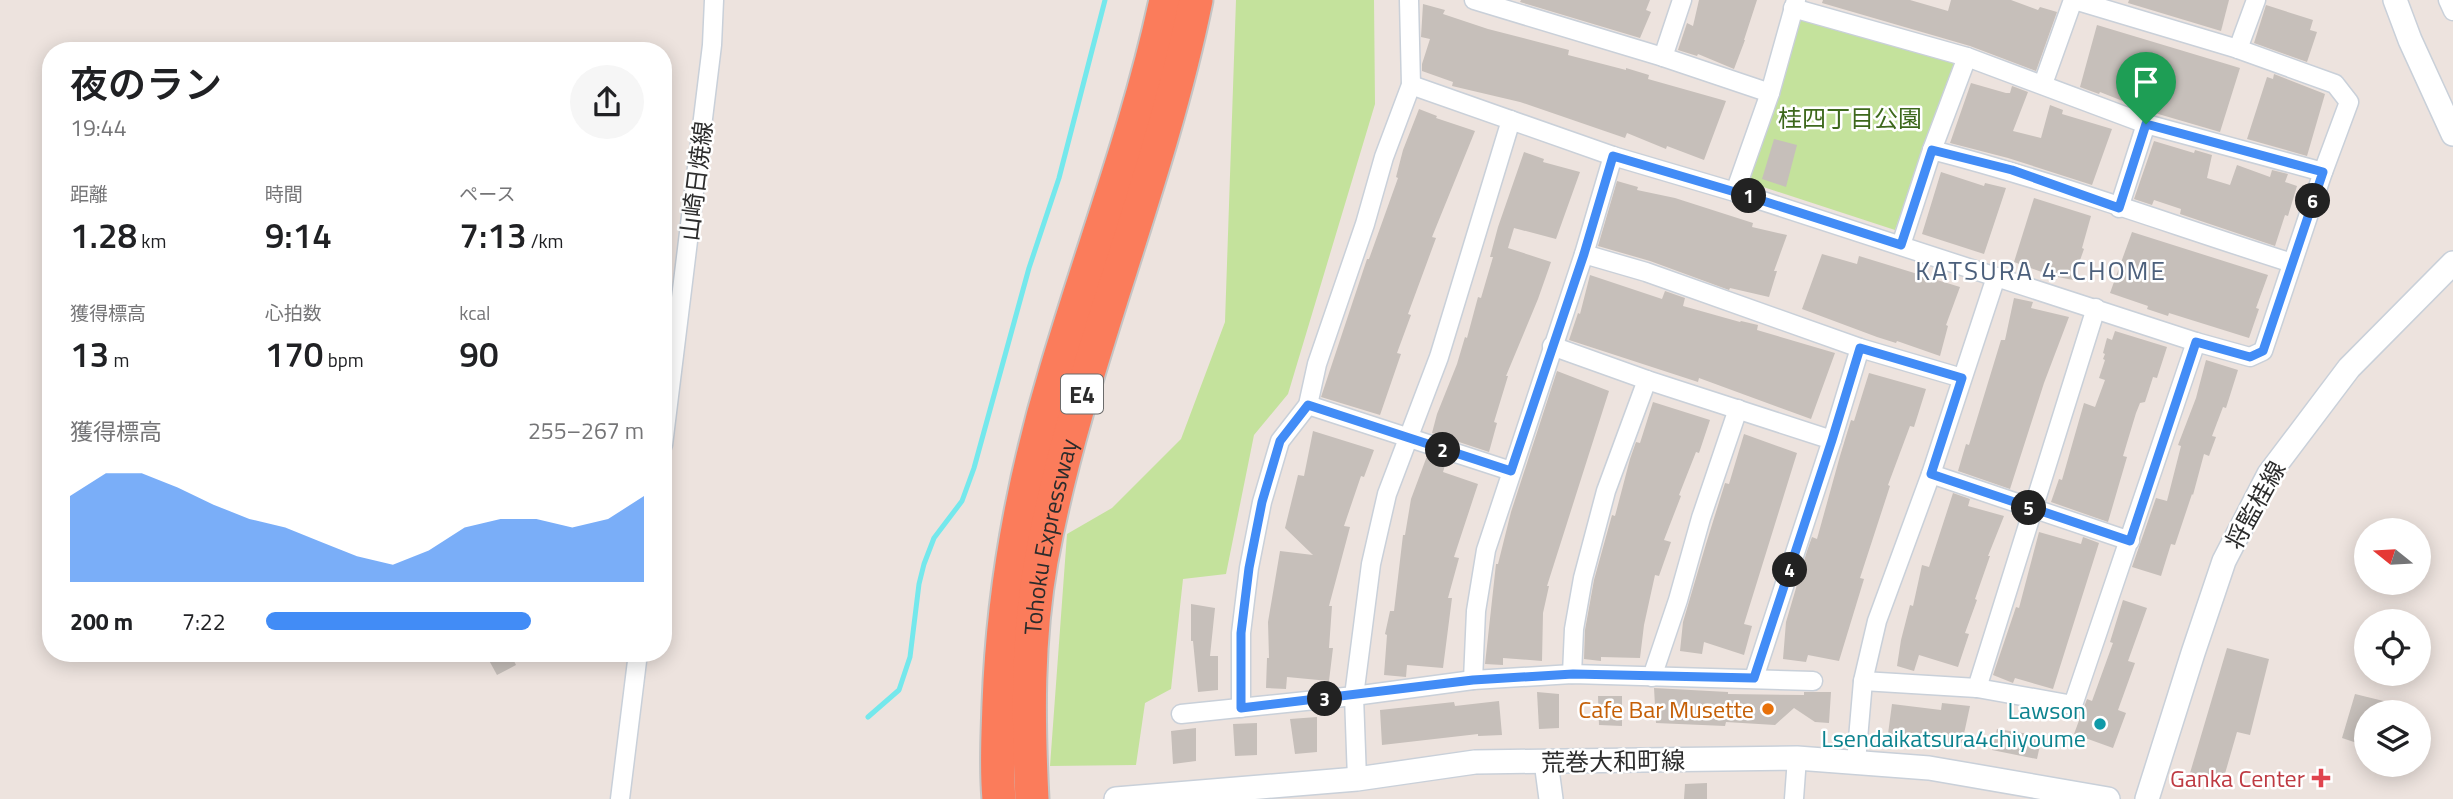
<!DOCTYPE html>
<html lang="ja">
<meta charset="utf-8">
<style>
:root{--surface:#fff;--page:#f6f6f6;--text:#202124;--muted:#757577;--accent:#428cf6}
body{margin:0;font-family:"Titillium Web","Noto Sans JP",sans-serif;background:var(--page);color:var(--text);height:100vh;display:flex;flex-direction:column;font-size:26px;white-space:nowrap}
*{box-sizing:border-box;margin:0}
p{font-size:23px;color:var(--muted)}
.icon{flex:none;width:38px;height:38px;fill:none;stroke:currentColor;stroke-width:2;stroke-linecap:round;stroke-linejoin:round}
.map{position:relative;flex:1;overflow:hidden}
.details{position:absolute;left:42px;top:42px;width:630px;height:620px;display:flex;flex-direction:column;background:var(--surface);border-radius:28px;box-shadow:0 4px 18px #0003}
.details>*{flex:none}
.needle{width:46px;rotate:288deg}
.buttons{position:absolute;left:2354px;top:518px;display:grid;gap:14px}
.buttons a{display:grid;place-items:center;width:77px;height:77px;border-radius:50%;background:var(--surface);box-shadow:0 4px 18px #0003;font-size:35px}
.pin{position:absolute;display:grid;place-items:center;width:60px;height:60px;color:#fff;margin:-72px -30px;border-radius:50% 50% 50% 0;rotate:-45deg;box-shadow:0 0 7px #0007}
.pin .icon{rotate:45deg}
.km{position:absolute;width:35px;height:35px;margin:-18px;border-radius:50%;background:#222;color:#fff;font-size:19px;line-height:35px;text-align:center}
.round{display:grid;place-items:center;flex:none;width:74px;height:74px;border-radius:37px;background:var(--page)}
.overview{display:flex;align-items:center;justify-content:space-between;height:119px;padding:0 28px}
h1{font-size:38px;font-weight:600;line-height:52px}
.stats{display:grid;grid-template-columns:repeat(3,1fr);gap:10px;height:119px;padding:7px 28px}
.stats div{display:grid;align-content:center}
.stats b{font-size:35px;font-weight:600}
.stats small{font-size:19px;font-weight:400}
.stats p{font-size:19px}
.chart{height:196px;padding:14px 28px}
.chart p{display:flex;justify-content:space-between}
.chart svg{width:100%;height:126px;margin-top:7px;fill:var(--accent);opacity:.7}
ul{padding:0 28px;list-style:none;font-size:23px}
li{display:grid;grid-template-columns:112px 84px 1fr;align-items:center;height:52px}
li i{height:18px;border-radius:9px;background:var(--accent)}
.map>svg:first-child{display:block}
</style>
<div class="map">
<svg width="2453" height="799" viewBox="0 0 2453 799">
<rect width="100%" height="100%" fill="#ede3de"/>
<g fill="#c4e29c">
<path d="M1236,0H1374L1375,104L1288,394L1254,435L1226,574L1183,579L1171,689L1145,703L1136,765L1050,766L1067,534L1112,508L1181,439L1225,322Z"/>
<path d="M1799,19L1954,63L1895,230L1748,182Z"/>
</g>
<g fill="none" stroke-linecap="round" stroke-linejoin="round">
<path stroke="#74e8ec" stroke-width="5" d="M868,717L899,690L910,657L919,584L924,564L934,538L962,501L974,468L1029,268L1059,178L1105,0"/>
</g>
<g fill="#c6bfba">
<path d="M1521,0H1650L1646,10L1651,12L1640,38L1520,2Z"/>
<path d="M1699,0H1757L1744,40H1745L1734,69L1698,54L1697,56L1678,50L1687,23L1693,26Z"/>
<path d="M1823,0H1910L1948,11L1951,0H2011L2038,10L2040,7L2057,12L2036,71L1970,46L1822,3Z"/>
<path d="M2129,0H2229L2221,31L2128,3Z"/>
<path d="M1423,4L1445,10L1443,14L1488,29L1569,50L1568,55L1626,70V68L1649,75L1648,79L1726,101L1704,160L1667,146L1666,149L1627,133L1625,138L1520,102L1452,86L1453,82L1422,71V64L1430,39L1421,37Z"/>
<path d="M2266,5L2313,20L2310,30L2317,32L2307,62L2254,43Z"/>
<path d="M2097,25L2240,68L2220,132L2148,111L2100,92L2099,94L2080,87Z"/>
<path d="M2274,74L2325,94L2307,156L2247,139L2267,77L2273,79Z"/>
<path d="M1971,83L2006,93H2010L2012,86L2028,92L2013,131L2041,138L2050,105L2063,110L2062,114L2112,129L2092,185L2008,158L1950,143Z"/>
<path d="M1419,109L1437,116L1436,118L1475,131L1432,237L1436,238L1408,314L1411,315L1397,353L1401,354L1380,415L1321,397L1367,259H1369L1398,178L1396,177L1403,150Z"/>
<path d="M1774,139L1797,145L1786,187L1762,179Z"/>
<path d="M2154,141L2194,153L2195,150L2212,155L2207,178L2230,185L2237,165L2270,177L2272,170L2288,174L2285,182L2297,186L2288,216L2285,215L2275,246L2180,214L2181,209L2154,200L2152,205L2134,199Z"/>
<path d="M1524,152L1544,159L1543,162L1580,172L1556,239L1514,228L1508,248L1551,262L1538,299L1506,376H1508L1494,422L1497,423L1489,452L1432,433L1437,414L1457,364L1465,337L1467,338L1478,297L1481,298L1493,257H1490L1498,227Z"/>
<path d="M1941,172L1984,186L1985,183L2006,188L1984,254L1922,234Z"/>
<path d="M1617,181L1638,187L1637,190L1675,198L1753,223L1752,227L1787,235L1774,271H1777L1769,297L1730,288L1729,290L1650,261L1598,246Z"/>
<path d="M2034,198L2091,216L2082,248L2084,249L2073,280L2053,276L2014,262Z"/>
<path d="M2132,232L2268,275L2256,308L2259,309L2249,338L2169,313L2168,316L2147,309L2148,306L2110,293Z"/>
<path d="M1822,254L1857,264L1859,256L1960,287L1946,325L1948,326L1940,356L1897,341L1896,343L1877,337L1802,309Z"/>
<path d="M1590,275L1662,299L1665,291L1685,298L1683,306L1740,322L1741,321L1758,325L1757,330L1835,353L1811,419L1699,378L1698,382L1569,340L1578,313L1580,314Z"/>
<path d="M2014,298L2033,302L2031,308L2069,317L2044,383L2010,489L1958,471L1966,444L1969,445L2001,340H2005Z"/>
<path d="M2115,331L2167,347L2157,378L2153,377L2145,402L2140,403L2136,413L2123,456L2127,457L2108,522L2051,502L2059,479L2062,480L2084,403L2095,407L2105,380L2099,378L2105,360L2103,359L2105,354L2103,353L2107,338L2112,340Z"/>
<path d="M2206,360L2238,370L2226,408L2223,407L2212,436L2216,437L2209,456L2204,454L2193,495L2192,494L2175,545L2171,544L2161,576L2132,567L2156,498L2167,501L2181,446L2178,445L2196,398Z"/>
<path d="M1557,371L1609,391L1547,586H1549L1543,613L1542,661L1503,658V665L1485,664L1496,564H1498L1511,512Z"/>
<path d="M1869,373L1926,389L1914,427L1910,426L1888,485L1890,486L1860,578L1864,579L1839,661L1808,655L1806,662L1783,659L1786,622L1807,551L1812,537L1817,539L1840,456L1851,420L1854,421Z"/>
<path d="M1653,402L1710,420L1699,453L1696,452L1679,495L1681,496L1664,540L1671,542L1659,576L1655,575L1644,625L1640,658L1601,657V661L1584,659L1585,630L1594,580L1612,515L1615,516L1630,459L1636,442L1640,443Z"/>
<path d="M1313,431L1374,450L1364,477L1361,476L1344,526L1350,527L1329,606H1332L1329,648H1333L1329,681L1287,677L1286,689L1266,688L1267,658H1269L1268,622L1280,551L1313,555L1285,528L1298,475L1304,476Z"/>
<path d="M1744,434L1797,453L1744,624L1752,626L1744,655L1704,642L1702,654L1680,651L1683,622L1706,544L1725,483L1729,484Z"/>
<path d="M1427,456L1446,462L1443,472L1478,484L1454,557L1459,558L1448,598H1452L1443,668L1407,665L1406,677L1384,675L1387,635L1385,634L1390,611H1394L1403,535H1405L1411,499Z"/>
<path d="M1953,493L1970,499L1968,506L2004,516L1988,556H1990L1975,599L1977,600L1965,633L1969,634L1958,667L1919,655L1914,671L1897,666L1901,640L1910,605L1913,606L1922,565L1929,567Z"/>
<path d="M2039,532L2081,544L2083,537L2099,543L2053,689L2015,678L2013,683L1993,675L2016,607L2019,608Z"/>
<path d="M2123,600L2147,608L2128,661L2135,663L2118,710L2126,713L2113,748L2074,734L2087,699L2092,701L2113,643L2110,642Z"/>
<path d="M1191,604L1215,608L1210,656H1218V690L1198,692L1193,641H1191Z"/>
<path d="M2227,648L2269,659L2250,735L2237,732L2222,784L2190,773Z"/>
<path d="M485,653H510L516,665L497,675Z"/>
<path d="M1654,688L1728,692V694L1804,695V692H1831L1829,723L1815,722L1794,708L1775,725L1726,722L1725,726L1656,723Z"/>
<path d="M1537,692L1559,694V728L1539,729Z"/>
<path d="M2355,694L2408,707L2407,712H2366V746L2342,738Z"/>
<path d="M1598,696H1622V726L1599,725Z"/>
<path d="M1499,701L1502,735L1478,736V734L1382,745L1380,710L1454,702L1455,706Z"/>
<path d="M1942,703L1970,706L1962,743L1938,741V738L1888,734L1892,704L1941,710Z"/>
<path d="M1317,717V752L1295,754L1290,719Z"/>
<path d="M1257,723V755L1235,756L1233,724Z"/>
<path d="M1196,728V761L1173,764L1171,731Z"/>
<path d="M1997,729L2042,736L2037,759L1992,750Z"/>
<path d="M1707,783V799H1684L1685,784Z"/>
</g>
<g fill="none" stroke-linecap="round" stroke-linejoin="round">
<g stroke="#c9d0d9" stroke-width="21">
<g id="minor">
<path d="M1474,0L1663,57L1770,93"/>
<path d="M2448,0L2453,11"/>
<path d="M1793,8L1967,57L2146,124L2323,172"/>
<path d="M2238,49L2256,0"/>
<path d="M1663,57L1682,0"/>
<path d="M2043,84L2073,0"/>
<path d="M1411,85L1613,156L1735,192L2196,342L2250,357L2263,351L2323,172L2349,102L2335,84L2238,49L2074,0"/>
<path d="M1932,150C2053,181 2172,225 2292,263"/>
<path d="M1735,192L1770,93L1796,0"/>
<path d="M2119,208L2146,124"/>
<path d="M1901,245L1932,150L1967,57"/>
<path d="M1584,254L1646,272L1860,348L1962,378"/>
<path d="M1552,346L1647,380L1832,440"/>
<path d="M1308,405L1511,471"/>
<path d="M663,445L712,45L714,0"/>
<path d="M1931,474L2130,541"/>
<path d="M1572,674L1574,629L1583,578L1606,491L1647,380"/>
<path d="M1652,677L1678,600L1701,518L1738,409"/>
<path d="M1754,678L1832,440L1860,348"/>
<path d="M1473,680L1476,611L1486,550L1584,254L1613,156"/>
<path d="M1863,681L1977,688L2073,705L2196,342"/>
<path d="M1977,688L2096,308"/>
<path d="M1241,708V633L1249,568L1262,502L1280,441L1308,405L1317,364L1365,224L1384,157L1411,85L1409,0"/>
<path d="M1181,714L1354,696L1473,680L1572,674L1813,681"/>
<path d="M1856,762L1863,681L1877,621L1931,474L1996,277"/>
<path d="M1357,779L1354,696L1371,564L1387,494L1439,357L1511,120"/>
<path d="M620,799L638,653"/>
<path d="M1794,799L1797,758"/>
</g>
</g>
<g stroke="#c9d0d9" stroke-width="26">
<g id="tertiary">
<path d="M2395,0L2410,40L2453,134"/>
<path d="M1546,762L1551,799"/>
<path d="M1116,799L1357,779L1475,762L1797,758L1929,768L2108,799"/>
<path d="M2147,799L2193,653L2224,561L2269,474L2349,368L2453,263"/>
</g>
</g>
<g stroke="#c4c4c4" stroke-width="37">
<g id="motorway">
<path d="M999,799C996,767 998,736 999,704C1003,590 1023,480 1056,371C1093,246 1139,127 1166,0"/>
<path id="s1" d="M1032,799C1028,720 1027,640 1041,561C1076,370 1157,191 1196,0"/>
</g>
</g>
<use href="#minor" stroke="#fff" stroke-width="18"/>
<use href="#tertiary" stroke="#fff" stroke-width="23"/>
<use href="#motorway" stroke="#fb7c5b" stroke-width="33"/>
</g>
<g fill="none" stroke-linecap="round" stroke-linejoin="round">
<g stroke="#fff" stroke-width="14">
<path id="route" d="M2146,124L2323,172L2263,351L2250,357L2196,342L2130,541L1931,474L1962,378L1860,348L1832,440L1754,678L1573,674L1473,680L1241,708V633L1249,568L1262,502L1280,441L1308,405L1511,471L1584,254L1613,156L1735,192L1901,245L1932,150L2012,170L2119,208Z"/>
</g>
<use href="#route" stroke="#428cf6" stroke-width="9"/>
</g>
<circle fill="#e8710a" stroke="#fff" stroke-width="2.5" cx="1768" cy="709" r="7"/>
<circle fill="#0f9aa8" stroke="#fff" stroke-width="2.5" cx="2100" cy="724" r="7"/>
<path fill="#e0444e" stroke="#fff" stroke-width="2.5" d="M2317.5 767.5h7v7h7v7h-7v7h-7v-7h-7v-7h7z"/>
<g text-anchor="middle" dominant-baseline="central" stroke-width="5" stroke-linejoin="round" paint-order="stroke">
<rect fill="#fff" stroke="#6b6b6b" stroke-width="2" x="1061" y="374.5" width="42" height="39" rx="5"/>
<g font-size="23" font-weight="bold" fill="#2c2c2c">
<text x="1082" y="394">E4</text>
</g>
<g font-size="24" fill="#3d681c" stroke="#fff">
<text x="1850" y="118">桂四丁目公園</text>
</g>
<g font-size="24" fill="#2c2c2c" stroke="#fff">
<text transform="translate(696 181) rotate(-83)">山崎日焼線</text>
<text transform="translate(2255 505) rotate(-61)">将監桂線</text>
<text stroke="none"><textPath href="#s1" startOffset="264">Tohoku Expressway</textPath></text>
<text transform="translate(1613 761) rotate(-1)">荒巻大和町線</text>
</g>
<g font-size="24" fill="#c56008" stroke="#fff" text-anchor="end">
<text x="1754" y="709">Cafe Bar Musette</text>
</g>
<g font-size="24" fill="#0d838f" stroke="#fff" text-anchor="end">
<text x="2086" y="710">Lawson<tspan x="2086" dy="28">Lsendaikatsura4chiyoume</tspan></text>
</g>
<g font-size="24" fill="#be3a42" stroke="#fff" text-anchor="end">
<text x="2305" y="778">Ganka Center</text>
</g>
<g font-size="26" letter-spacing="2" fill="#4c607c" stroke="#fff">
<text x="2041" y="270">KATSURA 4-CHOME</text>
</g>
</g>
</svg>
<div class="buttons">
<a><svg class="needle" viewBox="-14 -14 28 28"><path d="M0-13l5 13h-10z" fill="#e53935"/><path d="M0 13l5-13h-10z" fill="#757577"/></svg></a>
<a><svg class="icon" aria-label="locate" viewBox="0 0 24 24"><circle cx="12" cy="12" r="6"/><path d="M12 2v4M12 18v4M2 12h4M18 12h4"/></svg></a>
<a><svg class="icon" aria-label="layers" viewBox="0 0 24 24"><path d="M12 4l9 5-9 5-9-5zM3 14l9 5 9-5"/></svg></a>
</div>
<div class="pin" style="left:2146px;top:124px;background:#1e9e55"><svg class="icon" aria-label="arrive" viewBox="0 0 24 24"><path d="M6 21V4h12l-3 4 3 4H6"/></svg></div>
<b class="km" style="left:1749px;top:196px">1</b>
<b class="km" style="left:1443px;top:450px">2</b>
<b class="km" style="left:1325px;top:699px">3</b>
<b class="km" style="left:1790px;top:570px">4</b>
<b class="km" style="left:2029px;top:508px">5</b>
<b class="km" style="left:2313px;top:201px">6</b>
<section class="details">
<div class="overview"><div><h1>夜のラン</h1><p>19:44</p></div><a class="round"><svg class="icon" aria-label="share" viewBox="0 0 24 24"><path d="M12 15V3M7 8l5-5 5 5M5 13v7h14v-7"/></svg></a></div>
<div class="stats">
<div><p>距離</p><b>1.28<small> km</small></b></div>
<div><p>時間</p><b>9:14</b></div>
<div><p>ペース</p><b>7:13<small> /km</small></b></div>
</div>
<div class="stats">
<div><p>獲得標高</p><b>13<small> m</small></b></div>
<div><p>心拍数</p><b>170<small> bpm</small></b></div>
<div><p>kcal</p><b>90</b></div>
</div>
<div class="chart"><p><span>獲得標高</span>255–267 m</p>
<svg viewBox="0 0 160 44" preserveAspectRatio="none"><path d="M0 44V14L10 6L20 6L30 11L40 17L50 22L60 25L70 30L80 35L90 38L100 33L110 25L120 22L130 22L140 25L150 22L160 14V44z"/></svg>
</div>
<ul>
<li><b>200 m</b>7:22<i style="width:70%"></i></li>
</ul>
</section>
</div>
